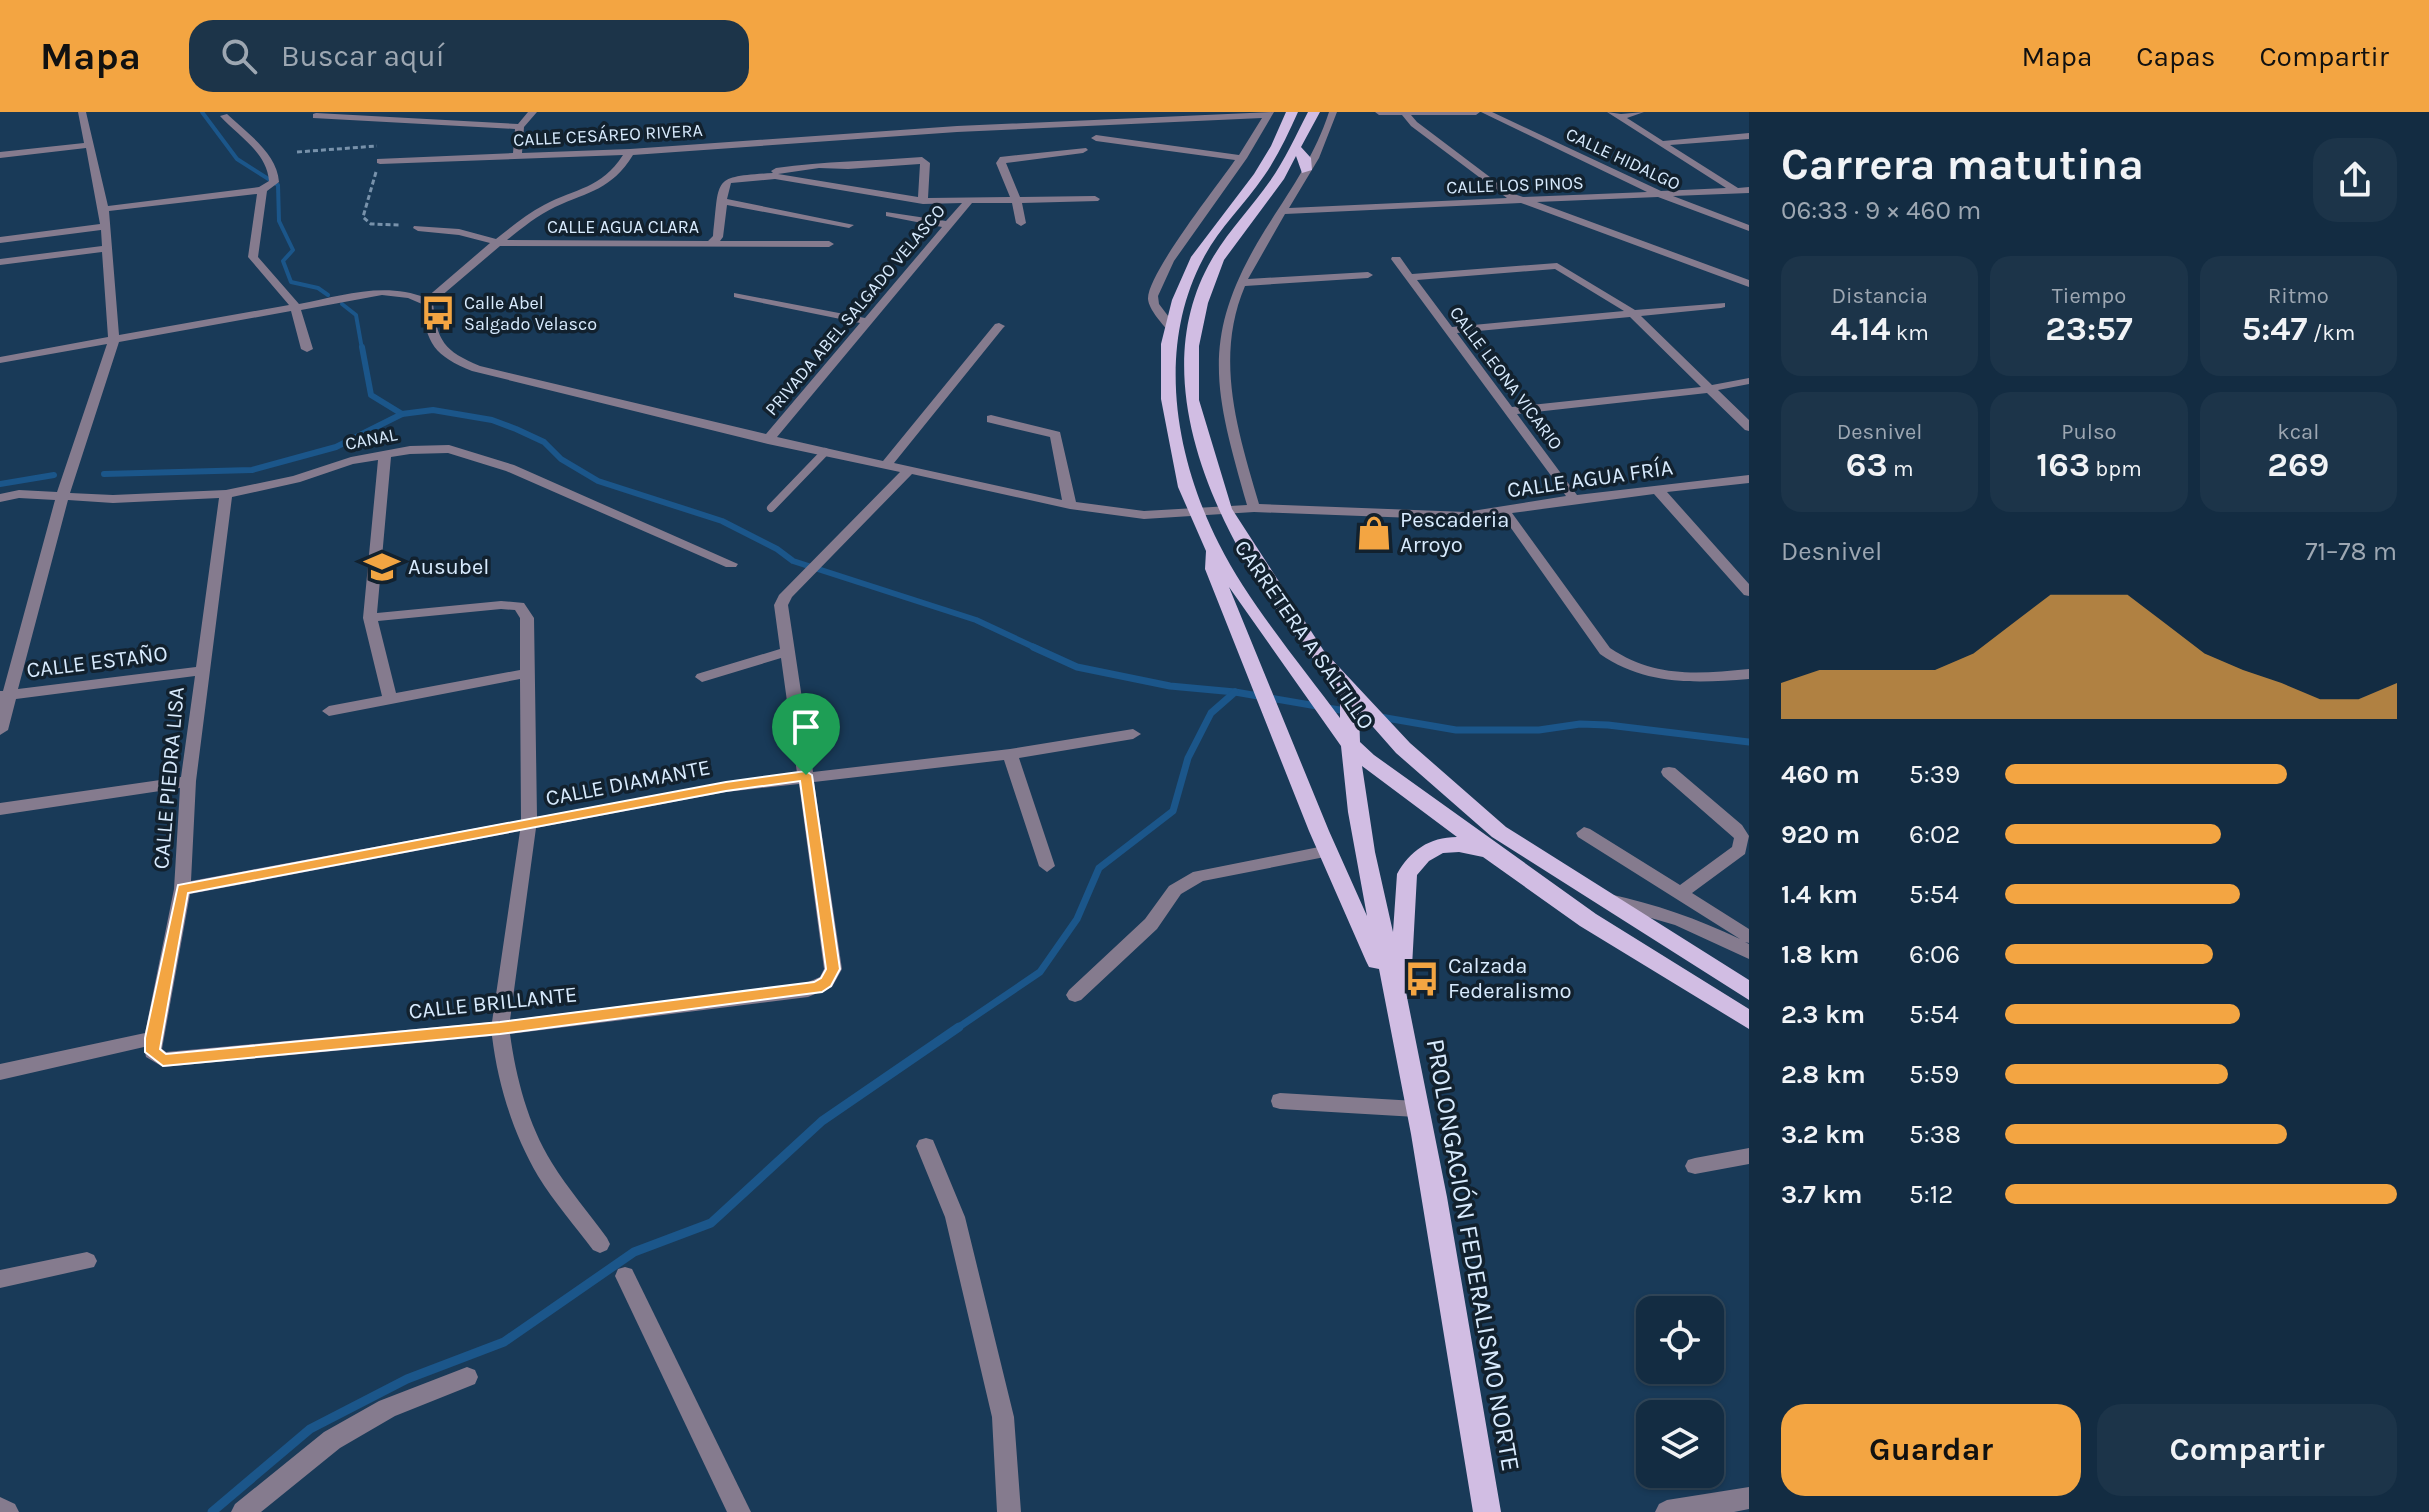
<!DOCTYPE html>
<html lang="es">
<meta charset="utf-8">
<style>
:root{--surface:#132c42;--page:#1c3449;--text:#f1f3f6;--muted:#9da7b2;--line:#32485b;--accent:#f3a542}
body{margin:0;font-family:Karla,sans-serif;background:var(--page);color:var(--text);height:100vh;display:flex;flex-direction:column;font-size:30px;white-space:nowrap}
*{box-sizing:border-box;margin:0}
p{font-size:26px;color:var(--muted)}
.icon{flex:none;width:44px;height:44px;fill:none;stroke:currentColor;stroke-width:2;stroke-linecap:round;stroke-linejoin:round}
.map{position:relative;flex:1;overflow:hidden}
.side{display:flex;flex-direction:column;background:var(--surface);width:680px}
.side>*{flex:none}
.controls{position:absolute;left:1636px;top:1184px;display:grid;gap:16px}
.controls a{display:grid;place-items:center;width:88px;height:88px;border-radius:16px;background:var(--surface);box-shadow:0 2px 6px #0004,0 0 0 2px var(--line);font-size:40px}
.pin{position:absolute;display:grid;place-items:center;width:68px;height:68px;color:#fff;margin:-82px -34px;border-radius:50% 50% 50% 0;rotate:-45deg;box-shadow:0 0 8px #0007}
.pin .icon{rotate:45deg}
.round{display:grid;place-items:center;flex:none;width:84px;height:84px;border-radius:24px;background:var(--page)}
.summary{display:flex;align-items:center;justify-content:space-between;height:136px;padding:0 32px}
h1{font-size:44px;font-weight:700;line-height:60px}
.figures{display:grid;grid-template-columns:repeat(3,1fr);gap:12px;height:136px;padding:8px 32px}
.figures div{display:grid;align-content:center;border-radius:20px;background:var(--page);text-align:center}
.figures b{font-size:34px;font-weight:700}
.figures small{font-size:22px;font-weight:400}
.figures p{font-size:22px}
.chart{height:224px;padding:16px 32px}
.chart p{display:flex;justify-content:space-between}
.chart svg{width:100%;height:144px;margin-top:8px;fill:var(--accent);opacity:.7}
.button{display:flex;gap:16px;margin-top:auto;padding:16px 32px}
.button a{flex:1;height:92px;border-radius:24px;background:var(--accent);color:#111;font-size:32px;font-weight:700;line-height:92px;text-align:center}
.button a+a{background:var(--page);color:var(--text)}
ul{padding:0 32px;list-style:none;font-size:26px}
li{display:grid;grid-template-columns:128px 96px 1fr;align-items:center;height:60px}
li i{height:20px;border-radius:10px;background:var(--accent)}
header{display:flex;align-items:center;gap:48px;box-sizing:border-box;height:112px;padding:0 40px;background:var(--accent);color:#111}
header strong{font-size:38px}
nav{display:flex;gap:44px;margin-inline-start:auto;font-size:28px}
.search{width:560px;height:72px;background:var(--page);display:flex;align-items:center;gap:20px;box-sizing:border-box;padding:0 28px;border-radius:24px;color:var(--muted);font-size:30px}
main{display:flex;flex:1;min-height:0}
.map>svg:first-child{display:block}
</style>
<header>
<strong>Mapa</strong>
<div class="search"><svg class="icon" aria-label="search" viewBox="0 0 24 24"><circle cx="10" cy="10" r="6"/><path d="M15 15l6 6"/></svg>Buscar aquí</div>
<nav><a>Mapa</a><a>Capas</a><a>Compartir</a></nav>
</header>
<main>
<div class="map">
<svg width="1749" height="1400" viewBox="0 0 1749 1400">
<rect width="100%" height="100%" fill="#193a58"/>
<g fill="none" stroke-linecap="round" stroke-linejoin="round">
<g stroke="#1b568a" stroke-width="4">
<path d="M202,0L237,47L278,73L279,109L293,138L283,149L291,170L318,176L328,183"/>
<path d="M342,192L356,203L362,237"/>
</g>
<g stroke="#1b568a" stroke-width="6">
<path d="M362,235L371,283L402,302"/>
<path d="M104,362L252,358L336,335L402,302L433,298L492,308L516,317L544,330L561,347L598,369L722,409L777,437L793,449L976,508L1038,537"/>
<path d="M0,372L54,363"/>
</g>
<g stroke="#1b568a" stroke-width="7">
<path d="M1033,535L1077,555L1170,574L1235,580L1456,618H1539L1580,612L1608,613L1749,630"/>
<path d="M956,917L1040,860L1077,807L1099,756L1173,699L1188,646L1211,601L1235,580"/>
</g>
<path stroke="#1b568a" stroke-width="9" d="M212,1400L310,1317L407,1267L504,1230L634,1140L711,1111L822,1009L959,915"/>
<g stroke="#7892ab" stroke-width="3" stroke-dasharray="5 3" stroke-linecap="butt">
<path d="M297,40L377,34"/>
<path d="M376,60L363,105L371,112L401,113"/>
</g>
<path stroke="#857b8e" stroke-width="8" d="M771,396L825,340"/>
<g fill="#857b8e" fill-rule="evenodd">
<path d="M78,0H86L108,94L259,75L269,69C267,40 237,23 220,4L227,2C247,21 277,41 279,70L267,79L258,145L299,192C340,184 385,169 426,186L490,131L459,123L418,119L413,116L414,114L459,117L496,127C511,115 527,102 544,93C576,76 601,77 623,43L380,52L377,51V47L513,41L515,17L313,6V2L316,1L518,12L528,0H537L524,15L522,41L630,37L957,14L1274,0L1247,46L1174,149L1158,184L1159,192L1178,217L1172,220L1168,219C1162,211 1149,198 1148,187C1147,162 1218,73 1235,48L1096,29L1091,26L1096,23L1239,43L1262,6L957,20L633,43C611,78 590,79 555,95C538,103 522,116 507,128L708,129L713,124C720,65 711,65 773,61L771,59L776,56C824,49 873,49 922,45L930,51L928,86L1010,85L996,51L1000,45L1086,36L1088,38L1083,41L1006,51L1020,85L1095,84L1100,87L1098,89L1022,91L1026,111L1021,114L1016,111L1012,91H972L777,325L883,349L995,212L999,211L1005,214L1003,216L894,351L1062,388L1050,325L987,310V304L991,303L1060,320L1076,390L1144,399L1247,393C1214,277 1199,225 1265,118C1289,80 1315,44 1329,0H1337L1319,46L1289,96L1507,86L1411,14L1402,3H1379L1375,0H1480L1476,3H1411L1417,10L1511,81L1523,85L1647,80L1481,0H1492L1661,79L1726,76L1607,0L1621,2L1644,0L1627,6L1663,29L1749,21V27L1670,33L1738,76L1749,75V81L1673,84L1749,113V119L1658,85L1537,90L1749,168V175L1521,91L1285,102L1248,167L1368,160L1373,163L1368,166L1245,174C1214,247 1238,320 1259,392L1466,400L1566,384L1391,147L1392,145H1400L1412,162L1557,151L1635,198L1725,191V195L1721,196L1641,204L1712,273L1749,266V272L1718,278L1749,308V319L1745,318L1707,281L1517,302L1577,383L1749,363V371L1667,380L1749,472V484L1744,483L1654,382L1512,401L1610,536C1655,566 1697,562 1749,557V567C1696,571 1646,574 1600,542L1501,402L1466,408L1254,400L1144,407L1070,397L912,362L792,485L788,493L813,660L1010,637L1133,617L1141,622L1133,627L1019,646L1055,754L1047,760L1039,754L1004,648L814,670L842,857L832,875L808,885L510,922C516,966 528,1012 552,1051C568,1077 589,1101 607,1126L610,1132L607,1138L600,1141L593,1138C575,1114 554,1090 538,1064C513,1021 498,973 492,924L163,955L146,945L144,935L0,968V952L145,921L174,777L180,676L0,703V691L181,665L195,564L16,587L8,618L0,623V579H3L55,388L19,386L0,390V382L19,378L57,380L107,232L0,251V245L108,225L102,140L0,153V147L102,134L101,118L0,131V125L100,112L86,36L0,46V40L84,31ZM920,52L918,85L778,62L819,56L848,57ZM775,67L923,92L962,91L946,109L886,100V104L942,115L865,206L734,181V185L738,186L860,211L766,322L480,254C444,239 437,229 433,191L500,134L829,135L834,132L829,129H720L723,125L727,93L849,116L854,113L727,87L731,71ZM257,82L248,145L289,193L119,223L109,99ZM1555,157L1624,199L1452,215L1417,168ZM382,183L408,186L422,192C426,232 435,244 472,259L768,332L900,360L779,483L774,493L780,537L697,562L695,565L702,570L781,546L797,661L726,670L537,705L534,506L524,491L501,489L377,501L391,345L410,342L448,341L506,359L726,455H736L738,452L514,353L449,333L410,334L351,345L293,364L226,378L113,383L70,381L119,230L291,199L301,237L307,240L313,237L301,198ZM1630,205L1701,275L1512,295L1457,221ZM378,348L363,506L382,584L329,594L322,599L329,604L520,567L521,708L191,769L196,669L232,385L300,370L353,352ZM219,386L196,555L18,577L68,388L113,391ZM501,497L515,498L520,506V558L396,581L378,509ZM799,672L824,857L820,865L806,871L510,908L536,716L726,680ZM520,719L492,910L166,940L162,937L190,782Z"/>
<path d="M1669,655L1675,656L1742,713L1749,724L1745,742L1692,781L1749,817V831L1745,830L1749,832V847L1675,813L1603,792L1601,788L1603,784L1609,782C1655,792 1698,807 1740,827L1578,725L1576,721L1584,715L1590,717L1680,773L1732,735L1734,726L1663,664L1661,660L1663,656Z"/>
<path d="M1329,733L1337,739L1335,743L1203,769L1181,782L1157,817L1081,888L1075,890L1069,888L1066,883L1069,878L1145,807L1169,774L1193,760Z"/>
<path d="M1280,981L1416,989L1423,991L1426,997L1423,1003L1416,1005L1280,997L1273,995L1271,989L1273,983Z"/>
<path d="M926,1026L933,1028L965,1105L1014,1305L1021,1400H997L992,1305L945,1105L916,1034L919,1028Z"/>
<path d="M1749,1036V1052L1695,1062L1688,1060L1685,1054L1688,1048L1695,1046Z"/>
<path d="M87,1140L94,1143L97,1149L94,1155L0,1176V1158Z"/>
<path d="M625,1155L632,1157L751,1400H727L615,1164L618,1157Z"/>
<path d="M467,1255L475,1258L478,1265L475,1272L395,1304L340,1336L261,1400H231L235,1392L324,1320L379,1289Z"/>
<path d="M1749,1375V1397L1734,1400H1655L1659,1392L1667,1388Z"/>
<path d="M0,1385L15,1392L19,1400H0Z"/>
</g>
<path fill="#d1bde3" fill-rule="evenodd" d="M1286,0H1298C1288,22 1278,44 1264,64C1245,92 1218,117 1203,147C1156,236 1175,345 1219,432C1248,490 1301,553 1340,606V578C1246,474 1130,287 1212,147C1228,119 1252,95 1270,69C1285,48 1296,23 1308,0H1320L1301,35L1311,46L1312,58L1302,61L1296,44L1284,67L1224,148L1208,191L1199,234V288L1232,397L1324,539L1410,631L1506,715L1749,868V888L1492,725L1396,641L1359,599L1360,630L1374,643L1596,802L1749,897V917L1580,814L1483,745L1459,740L1443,741L1429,749L1417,763L1411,873L1406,880L1447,1085L1501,1400H1473L1411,1022L1379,857L1369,855L1366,849L1309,719L1205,457L1206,439L1178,375L1161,287V232L1172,188L1191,145L1254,62L1271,34ZM1229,475L1341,634L1348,700L1367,804L1329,719ZM1362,654L1457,725C1429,725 1410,739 1397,762L1393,820L1375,740Z"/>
</g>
<path fill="#f3a542" stroke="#fff" stroke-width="2" fill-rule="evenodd" d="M806,659L812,663L840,857L831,874L822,880L500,922L163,954L145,940V926L178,773L726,670ZM800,669L826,857L821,866L814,870L500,910L166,942L160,937L188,781L726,679Z"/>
<defs>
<g id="bus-bare" transform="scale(2.76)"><path d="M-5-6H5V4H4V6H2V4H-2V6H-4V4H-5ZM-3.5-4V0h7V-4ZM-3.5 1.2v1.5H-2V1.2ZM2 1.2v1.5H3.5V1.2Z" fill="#f3a542" stroke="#12212e" stroke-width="2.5" paint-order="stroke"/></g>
<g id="shop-bare" transform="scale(2.76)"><path d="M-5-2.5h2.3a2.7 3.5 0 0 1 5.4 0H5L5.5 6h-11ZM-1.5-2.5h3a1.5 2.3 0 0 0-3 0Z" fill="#f3a542" stroke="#12212e" stroke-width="2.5" paint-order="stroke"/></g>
<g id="school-bare" transform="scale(2.76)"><path d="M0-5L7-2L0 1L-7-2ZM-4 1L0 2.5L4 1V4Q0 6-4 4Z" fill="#f3a542" stroke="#12212e" stroke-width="2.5" paint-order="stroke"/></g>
</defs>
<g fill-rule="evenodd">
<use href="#bus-bare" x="438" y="201"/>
<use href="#shop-bare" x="1374" y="421"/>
<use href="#school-bare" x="382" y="455"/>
<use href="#bus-bare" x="1422" y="867"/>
</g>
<g text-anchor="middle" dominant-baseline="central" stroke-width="7" stroke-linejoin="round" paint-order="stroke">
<g font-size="18" fill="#d8ebfe" stroke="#12212e">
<text transform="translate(608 23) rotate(-3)">CALLE CESÁREO RIVERA</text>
<text transform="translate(1623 47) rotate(25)">CALLE HIDALGO</text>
<text transform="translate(1515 73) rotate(-2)">CALLE LOS PINOS</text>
<text x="623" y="115">CALLE AGUA CLARA</text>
<text transform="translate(855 198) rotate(-50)">PRIVADA ABEL SALGADO VELASCO</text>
<text transform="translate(1506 266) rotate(53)">CALLE LEONA VICARIO</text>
<text transform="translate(371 327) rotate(-11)">CANAL</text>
</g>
<g font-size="18" fill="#d8ebfe" stroke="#12212e" text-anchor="start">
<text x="464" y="191">Calle Abel<tspan x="464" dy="21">Salgado Velasco</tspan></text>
</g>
<g font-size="22" fill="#d8ebfe" stroke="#12212e">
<text transform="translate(1590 367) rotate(-8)">CALLE AGUA FRÍA</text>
<text transform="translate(1304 523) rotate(55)">CARRETERA A SALTILLO</text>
<text transform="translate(97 550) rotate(-7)">CALLE ESTAÑO</text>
<text transform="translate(169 666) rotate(-85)">CALLE PIEDRA LISA</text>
<text transform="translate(628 671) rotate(-11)">CALLE DIAMANTE</text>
<text transform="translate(493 891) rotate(-6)">CALLE BRILLANTE</text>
</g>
<g font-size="22" fill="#d8ebfe" stroke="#12212e" text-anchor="start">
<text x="1400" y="408">Pescaderia<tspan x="1400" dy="25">Arroyo</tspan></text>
<text x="408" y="455">Ausubel</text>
<text x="1448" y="854">Calzada<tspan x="1448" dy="25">Federalismo</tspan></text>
</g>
<g font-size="26" fill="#d8ebfe" stroke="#12212e">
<text transform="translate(1473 1143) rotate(80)">PROLONGACIÓN FEDERALISMO NORTE</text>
</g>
</g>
</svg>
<div class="controls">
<a><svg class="icon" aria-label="locate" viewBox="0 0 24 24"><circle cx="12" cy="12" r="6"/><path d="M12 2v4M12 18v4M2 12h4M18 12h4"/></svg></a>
<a><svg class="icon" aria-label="layers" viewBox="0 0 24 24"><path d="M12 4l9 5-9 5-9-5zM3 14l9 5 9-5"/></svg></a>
</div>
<div class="pin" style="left:806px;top:663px;background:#1e9e55"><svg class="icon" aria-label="arrive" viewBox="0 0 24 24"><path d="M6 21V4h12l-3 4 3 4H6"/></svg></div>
</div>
<section class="side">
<div class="summary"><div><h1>Carrera matutina</h1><p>06:33 · 9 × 460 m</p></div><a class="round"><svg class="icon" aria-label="share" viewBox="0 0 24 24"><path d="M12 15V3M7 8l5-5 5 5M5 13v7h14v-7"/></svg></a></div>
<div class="figures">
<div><p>Distancia</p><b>4.14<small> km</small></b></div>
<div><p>Tiempo</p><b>23:57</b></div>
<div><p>Ritmo</p><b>5:47<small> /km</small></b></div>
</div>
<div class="figures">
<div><p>Desnivel</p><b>63<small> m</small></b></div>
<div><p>Pulso</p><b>163<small> bpm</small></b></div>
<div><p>kcal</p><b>269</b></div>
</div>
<div class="chart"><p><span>Desnivel</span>71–78 m</p>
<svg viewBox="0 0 160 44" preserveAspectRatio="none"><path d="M0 44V33L10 29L20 29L30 29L40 29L50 24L60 15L70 6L80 6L90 6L100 15L110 24L120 29L130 33L140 38L150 38L160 33V44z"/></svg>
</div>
<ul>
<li><b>460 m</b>5:39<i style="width:72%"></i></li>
<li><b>920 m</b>6:02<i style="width:55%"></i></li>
<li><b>1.4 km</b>5:54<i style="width:60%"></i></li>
<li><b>1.8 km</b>6:06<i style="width:53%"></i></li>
<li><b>2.3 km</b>5:54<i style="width:60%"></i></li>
<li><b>2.8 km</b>5:59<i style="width:57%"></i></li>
<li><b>3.2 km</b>5:38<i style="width:72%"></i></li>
<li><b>3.7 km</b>5:12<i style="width:100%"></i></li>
</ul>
<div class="button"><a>Guardar</a><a>Compartir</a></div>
</section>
</main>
